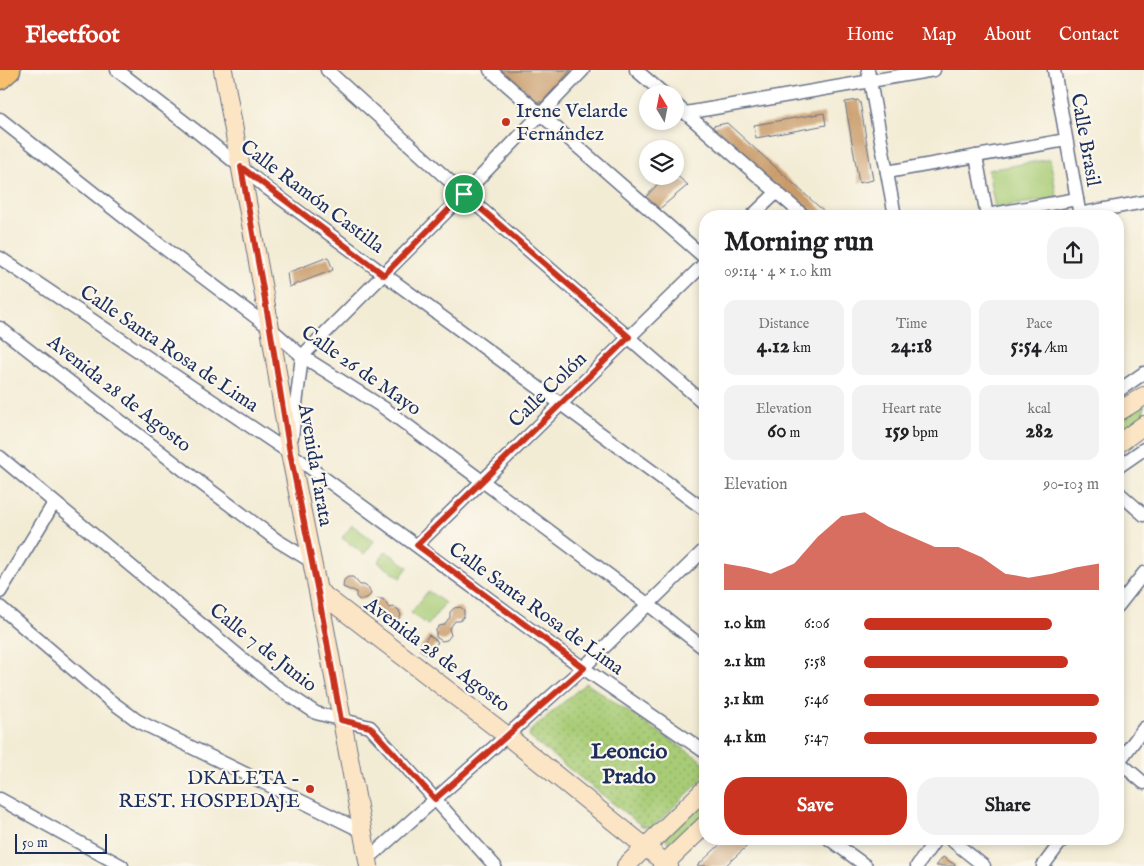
<!DOCTYPE html>
<meta charset="utf-8">
<style>
:root{--surface:#fff;--page:#f2f2f2;--text:#202124;--muted:#757577;--accent:#c8321e}
body{margin:0;font-family:"IM FELL English",serif;background:var(--page);color:var(--text);height:100vh;display:flex;flex-direction:column;font-size:19px;white-space:nowrap}
*{box-sizing:border-box;margin:0}
p{font-size:16px;color:var(--muted)}
.icon{flex:none;width:28px;height:28px;fill:none;stroke:currentColor;stroke-width:2;stroke-linecap:round;stroke-linejoin:round}
.map{position:relative;flex:1;overflow:hidden}
.side{position:absolute;left:699px;top:140px;width:425px;height:635px;display:flex;flex-direction:column;background:var(--surface);border-radius:20px;box-shadow:0 2px 8px #0003}
.side>*{flex:none}
.needle{width:32px;rotate:350deg}
.fabs{position:absolute;left:639px;top:15px;display:grid;gap:10px}
.fabs a{display:grid;place-items:center;width:45px;height:45px;border-radius:50%;background:var(--surface);box-shadow:0 2px 8px #0003;font-size:25px}
.scale{position:absolute;left:15px;bottom:12px;width:92px;box-sizing:border-box;padding-left:5px;border:2px solid #1b2f5e;border-top:0;font-size:14px;line-height:18px;white-space:nowrap;color:#1b2f5e;-webkit-text-stroke:4px #fbf7ec;paint-order:stroke}
.pin{position:absolute;display:grid;place-items:center;width:42px;height:42px;color:#fff;margin:-21px;border:2px solid #fff;border-radius:50%;box-shadow:0 1px 5px #0007}
.round{display:grid;place-items:center;flex:none;width:52px;height:52px;border-radius:20px;background:var(--page)}
.head{display:flex;align-items:center;justify-content:space-between;height:85px;padding:0 25px}
h1{font-size:28px;font-weight:700;line-height:38px}
.stats{display:grid;grid-template-columns:repeat(3,1fr);gap:8px;height:85px;padding:5px 25px}
.stats div{display:grid;align-content:center;border-radius:12px;background:var(--page);text-align:center}
.stats b{font-size:21px;font-weight:700}
.stats small{font-size:14px;font-weight:400}
.stats p{font-size:14px}
.chart{height:140px;padding:10px 25px}
.chart p{display:flex;justify-content:space-between}
.chart svg{width:100%;height:90px;margin-top:5px;fill:var(--accent);opacity:.7}
.primary-button{display:flex;gap:10px;margin-top:auto;padding:10px 25px}
.primary-button a{flex:1;height:58px;border-radius:20px;background:var(--accent);color:#fff;font-size:20px;font-weight:700;line-height:58px;text-align:center}
.primary-button a+a{background:var(--page);color:var(--text)}
ul{padding:0 25px;list-style:none;font-size:16px}
li{display:grid;grid-template-columns:80px 60px 1fr;align-items:center;height:38px}
li i{height:12px;border-radius:6px;background:var(--accent)}
header{display:flex;align-items:center;gap:30px;box-sizing:border-box;height:70px;padding:0 25px;background:var(--accent);color:#fff}
header strong{font-size:24px}
nav{display:flex;gap:28px;margin-inline-start:auto;font-size:18px}
.map>svg:first-child{display:block}
</style>
<header>
<strong>Fleetfoot</strong>
<nav><a>Home</a><a>Map</a><a>About</a><a>Contact</a></nav>
</header>
<div class="map">
<svg width="1144" height="796" viewBox="0 0 1144 796">
<defs>
<pattern id="green-dots" width="8" height="8" patternUnits="userSpaceOnUse" patternTransform="scale(1.25)"><rect width="8" height="8" fill="#a8cc76"/><path d="M2 2h.1M6 6h.1" fill="none" stroke="#88a664" stroke-width="1.8" stroke-linecap="round"/></pattern>
</defs>
<rect width="100%" height="100%" fill="#fbf7ec"/>
<filter id="ink" filterUnits="userSpaceOnUse"><feTurbulence type="fractalNoise" baseFrequency=".02" numOctaves="2"/><feDisplacementMap in="SourceGraphic" scale="10" xChannelSelector="R" yChannelSelector="G"/><feConvolveMatrix kernelMatrix="1 2 1 2 8 2 1 2 1" color-interpolation-filters="sRGB"/></filter>
<filter id="wash" filterUnits="userSpaceOnUse"><feTurbulence type="fractalNoise" baseFrequency=".0096" numOctaves="4" result="noise"/><feDisplacementMap in="SourceGraphic" scale="20" xChannelSelector="R" yChannelSelector="G"/><feGaussianBlur stdDeviation="1.12" result="paint"/><feColorMatrix in="noise" values="0 0 0 0 0 0 0 0 0 0 0 0 0 0 0 0 0 1.4 0 .05"/><feComposite in="paint" operator="in"/></filter>
<g filter="url(#wash)">
<rect width="100%" height="100%" fill="#f3ecd5"/>
<g fill="url(#green-dots)" stroke="#627e6a">
<path d="M1144,333V349L1118,369V351Z"/>
<path d="M586,613L705,693V707L654,756L648,757L642,756L529,667L530,661Z"/>
<path d="M705,728V746L675,775L671,776L666,770L667,765Z"/>
</g>
<g fill="#a8cc76" stroke="#627e6a">
<path d="M1050,89L1057,128L995,138L988,100Z"/>
<path d="M352,455L374,471L364,484L342,468Z"/>
<path d="M386,481L408,497L400,508L378,492Z"/>
<path d="M428,521L445,533L428,555L411,543Z"/>
</g>
<g id="blocks">
<g fill="#c99b6a">
<path d="M501,0H571L542,32H537Z"/>
<path d="M858,30L860,32L873,110L859,113L845,32Z"/>
<path d="M824,43L826,55L756,68L754,55Z"/>
<path d="M727,53L829,146H806L710,63L713,56Z"/>
<path d="M675,104L688,115L657,141L645,128L665,106H675Z"/>
<path d="M328,187L333,200L289,217L287,203Z"/>
<path d="M348,507H353L360,515H364L369,518L371,524L367,528L360,530L356,527V522L353,520H350L343,517L344,510Z"/>
<path d="M378,529H383L389,538L394,537L399,540L401,546L397,551L390,552L386,549L385,544L383,542L379,543L373,539V533Z"/>
<path d="M460,537L464,540V546L460,551H455L449,559L451,565L447,570L442,571L436,567V560L439,556L444,555L450,547V542L454,538Z"/>
<path d="M429,565L438,572L427,585L419,579Z"/>
<path d="M726,769H755L725,796H697Z"/>
<path d="M943,787L957,796H936Z"/>
</g>
</g>
</g>
<g filter="url(#ink)">
<use href="#blocks" fill-opacity="0" stroke="#677188" stroke-width="1"/>
<g fill="none" stroke-linecap="round" stroke-linejoin="round">
<g stroke="#677188" stroke-width="15">
<g id="street">
<path d="M117,0L196,61L268,119L705,440"/>
<path d="M327,0L464,124L705,334"/>
<path d="M490,0L705,188"/>
<path d="M636,0L664,24"/>
<path d="M868,0L895,146"/>
<path d="M1054,0L1080,146"/>
<path d="M675,34L804,146"/>
<path d="M686,43L934,0"/>
<path d="M0,49L139,159L270,258L302,286L384,338L649,535L705,579"/>
<path d="M976,86L987,146"/>
<path d="M887,102L1066,70"/>
<path d="M1079,144L1144,132"/>
<path d="M987,145L1077,129"/>
<path d="M752,146L777,122"/>
<path d="M0,188L290,383L583,598L705,682"/>
<path d="M0,258L198,411L278,471L311,491"/>
<path d="M1118,321L1144,303"/>
<path d="M292,367L302,286L464,124L583,0"/>
<path d="M0,387L274,615L316,643L370,657L495,796"/>
<path d="M1118,397L1144,379"/>
<path d="M1118,422L1144,445"/>
<path d="M417,475L705,193"/>
<path d="M0,522L54,433"/>
<path d="M1118,536L1144,503"/>
<path d="M0,537L108,629L138,651L362,761"/>
<path d="M1118,691L1144,713"/>
<path d="M1118,693L1144,658"/>
<path d="M0,729L122,796"/>
<path d="M829,769L866,796"/>
<path d="M950,769L984,796"/>
<path d="M368,789L583,598L705,479"/>
<path d="M917,796L936,769"/>
<path d="M1043,796L1063,769"/>
</g>
</g>
<g stroke="#677188" stroke-width="20">
<g id="secondary">
<path d="M223,0L270,258L290,383L318,521L369,796"/>
<path d="M1118,342L1144,326"/>
<path d="M1118,374L1144,355"/>
<path d="M318,521L506,665L669,796"/>
<path d="M626,796L705,719"/>
<path d="M662,796L705,755"/>
</g>
</g>
<g stroke="#677188" stroke-width="25">
<path id="highway" d="M0,8L9,0"/>
</g>
<use href="#street" stroke="#fff" stroke-width="12"/>
<use href="#secondary" stroke="#fce5c4" stroke-width="18"/>
<use href="#highway" stroke="#f8bf6c" stroke-width="22"/>
</g>
</g>
<g fill="none" stroke-linecap="round" stroke-linejoin="round" filter="url(#ink)">
<g stroke="#fff" stroke-width="10">
<path id="route" d="M241,97L384,205L464,124L629,267L417,475L584,598L435,729L370,657L341,650L318,522L290,383L270,258Z"/>
</g>
<use href="#route" stroke="#c8321e" stroke-width="6"/>
</g>
<g fill="#c8321e" stroke="#fbf7ec" stroke-width="2">
<circle cx="506" cy="52" r="5"/>
<circle cx="310" cy="719" r="5"/>
</g>
<g text-anchor="middle" dominant-baseline="central" stroke-width="4.5" stroke-linejoin="round" paint-order="stroke">
<g font-size="20" fill="#1b2f5e" stroke="#fbf7ec" text-anchor="start">
<text x="516" y="41">Irene Velarde<tspan x="516" dy="23">Fernández</tspan></text>
<text x="300" y="708" text-anchor="end">DKALETA -<tspan x="300" dy="23">REST. HOSPEDAJE</tspan></text>
</g>
<g font-size="20" fill="#1b2f5e" stroke="#fbf7ec">
<text transform="translate(1085 70) rotate(80)">Calle Brasil</text>
<text transform="translate(312 127) rotate(37)">Calle Ramón Castilla</text>
<text transform="translate(169 279) rotate(34)">Calle Santa Rosa de Lima</text>
<text transform="translate(361 301) rotate(35)">Calle 26 de Mayo</text>
<text transform="translate(548 320) rotate(-44)">Calle Colón</text>
<text transform="translate(119 324) rotate(38)">Avenida 28 de Agosto</text>
<text transform="translate(315 395) rotate(80)">Avenida Tarata</text>
<text transform="translate(536 539) rotate(36)">Calle Santa Rosa de Lima</text>
<text transform="translate(263 578) rotate(38)">Calle 7 de Junio</text>
<text transform="translate(437 585) rotate(37)">Avenida 28 de Agosto</text>
</g>
<g font-size="22" font-weight="bold" fill="#1b2f5e" stroke="#fbf7ec">
<text x="629" y="682">Leoncio<tspan x="629" dy="25">Prado</tspan></text>
</g>
</g>
</svg>
<div class="fabs">
<a><svg class="needle" viewBox="-14 -14 28 28"><path d="M0-13l5 13h-10z" fill="#e53935"/><path d="M0 13l5-13h-10z" fill="#757577"/></svg></a>
<a><svg class="icon" aria-label="layers" viewBox="0 0 24 24"><path d="M12 4l9 5-9 5-9-5zM3 14l9 5 9-5"/></svg></a>
</div>
<div class="scale">50 m</div>
<div class="pin" style="left:464px;top:124px;background:#1e9e55"><svg class="icon" aria-label="arrive" viewBox="0 0 24 24"><path d="M6 21V4h12l-3 4 3 4H6"/></svg></div>
<section class="side">
<div class="head"><div><h1>Morning run</h1><p>09:14 · 4 × 1.0 km</p></div><a class="round"><svg class="icon" aria-label="share" viewBox="0 0 24 24"><path d="M12 15V3M7 8l5-5 5 5M5 13v7h14v-7"/></svg></a></div>
<div class="stats">
<div><p>Distance</p><b>4.12<small> km</small></b></div>
<div><p>Time</p><b>24:18</b></div>
<div><p>Pace</p><b>5:54<small> /km</small></b></div>
</div>
<div class="stats">
<div><p>Elevation</p><b>60<small> m</small></b></div>
<div><p>Heart rate</p><b>159<small> bpm</small></b></div>
<div><p>kcal</p><b>282</b></div>
</div>
<div class="chart"><p><span>Elevation</span>90–103 m</p>
<svg viewBox="0 0 160 44" preserveAspectRatio="none"><path d="M0 44V31L10 33L20 36L30 31L40 18L50 8L60 6L70 13L80 18L90 23L100 23L110 28L120 36L130 38L140 36L150 33L160 31V44z"/></svg>
</div>
<ul>
<li><b>1.0 km</b>6:06<i style="width:80%"></i></li>
<li><b>2.1 km</b>5:58<i style="width:87%"></i></li>
<li><b>3.1 km</b>5:46<i style="width:100%"></i></li>
<li><b>4.1 km</b>5:47<i style="width:99%"></i></li>
</ul>
<div class="primary-button"><a>Save</a><a>Share</a></div>
</section>
</div>
